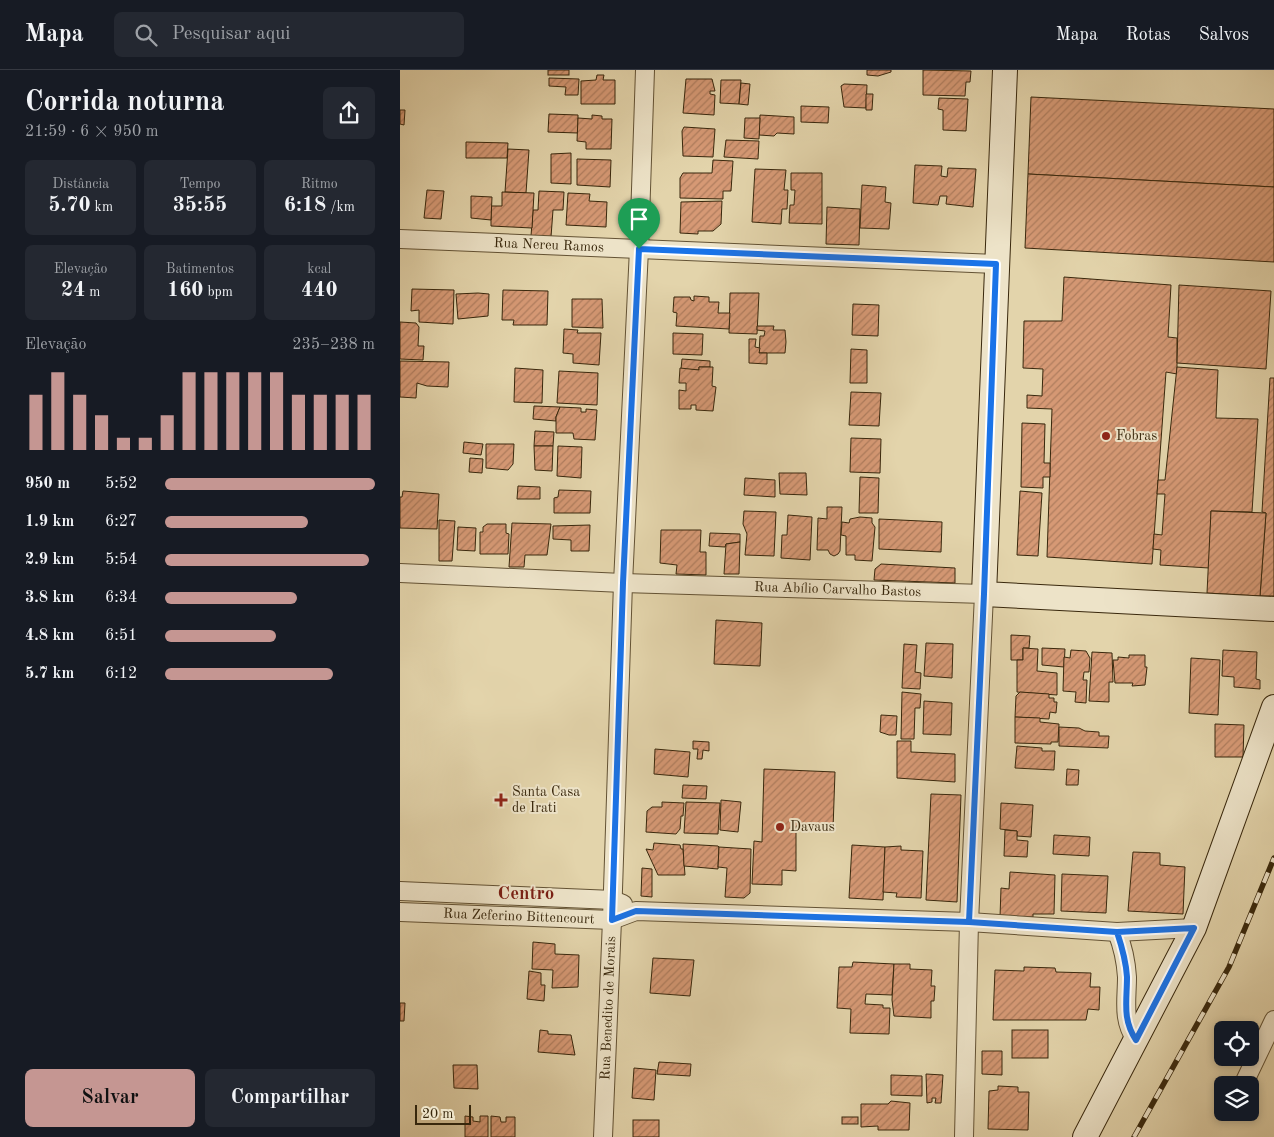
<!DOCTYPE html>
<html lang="pt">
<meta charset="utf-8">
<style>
:root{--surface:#171b24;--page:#242831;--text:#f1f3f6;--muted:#9ea1a6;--line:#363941;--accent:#c59692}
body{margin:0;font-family:"Old Standard TT",serif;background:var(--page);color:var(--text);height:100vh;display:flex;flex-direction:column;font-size:19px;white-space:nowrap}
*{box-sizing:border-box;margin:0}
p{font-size:16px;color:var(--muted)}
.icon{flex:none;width:28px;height:28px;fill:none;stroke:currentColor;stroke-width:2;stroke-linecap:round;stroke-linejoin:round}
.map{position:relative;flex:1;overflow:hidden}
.panel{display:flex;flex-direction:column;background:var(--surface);width:400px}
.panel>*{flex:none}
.tools{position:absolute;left:814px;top:951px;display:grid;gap:10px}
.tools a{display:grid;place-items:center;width:45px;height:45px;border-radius:8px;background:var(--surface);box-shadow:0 2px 8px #0003;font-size:25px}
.scale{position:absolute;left:15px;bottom:12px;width:56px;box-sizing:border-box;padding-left:5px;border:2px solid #38270c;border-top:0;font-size:14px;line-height:18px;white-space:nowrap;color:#38270c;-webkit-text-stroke:4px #ede3c8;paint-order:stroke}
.pin{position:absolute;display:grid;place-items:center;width:42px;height:42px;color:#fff;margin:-51px -21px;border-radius:50% 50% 50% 0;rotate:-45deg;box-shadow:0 0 5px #0007}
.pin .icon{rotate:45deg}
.round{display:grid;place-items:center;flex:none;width:52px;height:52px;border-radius:8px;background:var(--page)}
.head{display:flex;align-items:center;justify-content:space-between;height:85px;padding:0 25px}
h1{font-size:28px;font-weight:700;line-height:38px}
.stats{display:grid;grid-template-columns:repeat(3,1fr);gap:8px;height:85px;padding:5px 25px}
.stats div{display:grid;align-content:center;border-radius:8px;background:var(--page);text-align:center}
.stats b{font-size:21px;font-weight:700}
.stats small{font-size:14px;font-weight:400}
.stats p{font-size:14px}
.chart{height:140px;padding:10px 25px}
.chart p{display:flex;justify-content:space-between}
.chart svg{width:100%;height:90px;margin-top:5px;stroke:var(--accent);stroke-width:6}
.action{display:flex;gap:10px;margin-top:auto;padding:10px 25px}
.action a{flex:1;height:58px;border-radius:8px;background:var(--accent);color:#111;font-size:20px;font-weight:700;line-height:58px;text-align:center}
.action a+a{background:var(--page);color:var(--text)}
ul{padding:0 25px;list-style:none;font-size:16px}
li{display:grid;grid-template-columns:80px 60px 1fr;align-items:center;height:38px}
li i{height:12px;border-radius:6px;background:var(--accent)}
header{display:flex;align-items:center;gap:30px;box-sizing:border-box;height:70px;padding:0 25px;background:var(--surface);border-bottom:1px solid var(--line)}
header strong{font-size:24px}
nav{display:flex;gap:28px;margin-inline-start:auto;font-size:18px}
.search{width:350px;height:45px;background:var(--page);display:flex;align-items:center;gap:12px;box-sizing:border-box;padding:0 18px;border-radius:8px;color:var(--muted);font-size:19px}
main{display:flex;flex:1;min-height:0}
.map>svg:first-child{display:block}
</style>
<header>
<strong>Mapa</strong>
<div class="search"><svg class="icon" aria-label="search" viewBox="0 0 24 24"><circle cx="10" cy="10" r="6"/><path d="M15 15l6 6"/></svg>Pesquisar aqui</div>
<nav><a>Mapa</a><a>Rotas</a><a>Salvos</a></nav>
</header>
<main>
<section class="panel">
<div class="head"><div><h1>Corrida noturna</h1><p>21:59 · 6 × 950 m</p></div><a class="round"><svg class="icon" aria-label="share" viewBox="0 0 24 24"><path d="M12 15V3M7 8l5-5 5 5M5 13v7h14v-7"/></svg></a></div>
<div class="stats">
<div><p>Distância</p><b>5.70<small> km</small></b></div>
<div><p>Tempo</p><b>35:55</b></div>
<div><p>Ritmo</p><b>6:18<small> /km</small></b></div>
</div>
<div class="stats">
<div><p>Elevação</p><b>24<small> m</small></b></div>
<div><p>Batimentos</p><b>160<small> bpm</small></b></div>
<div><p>kcal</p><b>440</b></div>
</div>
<div class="chart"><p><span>Elevação</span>235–238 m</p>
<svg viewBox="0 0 160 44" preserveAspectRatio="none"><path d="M5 44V17M15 44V6M25 44V17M35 44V27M45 44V38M55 44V38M65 44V27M75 44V6M85 44V6M95 44V6M105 44V6M115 44V6M125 44V17M135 44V17M145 44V17M155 44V17"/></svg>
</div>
<ul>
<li><b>950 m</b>5:52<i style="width:100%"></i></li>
<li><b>1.9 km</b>6:27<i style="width:68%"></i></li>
<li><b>2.9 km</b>5:54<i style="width:97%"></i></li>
<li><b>3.8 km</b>6:34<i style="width:63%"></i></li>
<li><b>4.8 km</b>6:51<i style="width:53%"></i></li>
<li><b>5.7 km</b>6:12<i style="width:80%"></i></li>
</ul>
<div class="action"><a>Salvar</a><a>Compartilhar</a></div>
</section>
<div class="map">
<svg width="874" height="1067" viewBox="0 0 874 1067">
<defs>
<pattern id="building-hatch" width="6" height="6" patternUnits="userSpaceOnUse" patternTransform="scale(1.25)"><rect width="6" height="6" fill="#d69975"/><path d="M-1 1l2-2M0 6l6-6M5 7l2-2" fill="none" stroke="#af7d5e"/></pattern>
</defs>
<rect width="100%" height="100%" fill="#e3d4ab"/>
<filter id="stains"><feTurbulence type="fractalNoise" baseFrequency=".004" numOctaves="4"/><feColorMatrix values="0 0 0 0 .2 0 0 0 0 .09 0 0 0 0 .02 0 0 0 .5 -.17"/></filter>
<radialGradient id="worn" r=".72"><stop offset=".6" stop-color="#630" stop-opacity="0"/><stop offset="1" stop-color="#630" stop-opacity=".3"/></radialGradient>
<g fill="url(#building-hatch)" stroke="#38270c">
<rect x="148" y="0" width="21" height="5"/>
<path d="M467,0H491V2L478,6L467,5Z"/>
<path d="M523,0L571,1L570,12H566L565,26L523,25Z"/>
<path d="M197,5H204L203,10H215V34H181V11L196,10Z"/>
<path d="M149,8L179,9L178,25H165L166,17L149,16Z"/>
<path d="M286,9H312L315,21H310V24L315,25L314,45L283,43Z"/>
<path d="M321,10H341L339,34L320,33Z"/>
<path d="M341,13L350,14L348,35L339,34Z"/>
<path d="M444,14L467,15L466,38L444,37L441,16Z"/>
<path d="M466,24H473L472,40H466Z"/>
<path d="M631,27L874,39V117L628,104Z"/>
<path d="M539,28L568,29L566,61L543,60V40L538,39Z"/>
<path d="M401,36L429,37L428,53L401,52Z"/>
<path d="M0,40H5L4,55L0,54Z"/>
<path d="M149,44L178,45V63L148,62Z"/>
<path d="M192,45L202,46V49H212L211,79H186V72L177,71L178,48L192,49Z"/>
<path d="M360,45L394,47V64L377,63L374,66L359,65Z"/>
<path d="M345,48H360L359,69L344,68Z"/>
<path d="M284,57L315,59L313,87L283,86L282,61Z"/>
<path d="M326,70L359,71L358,89L324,87Z"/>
<path d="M66,72L108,73L107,88H66Z"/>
<path d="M108,79L129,80L126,123L105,122Z"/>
<path d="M171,83V114L151,113V84Z"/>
<path d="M177,89L211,90L210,117L177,115Z"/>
<path d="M313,90L333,91L331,121H323V129L280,128V108L283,103H312Z"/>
<path d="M515,95L542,96L541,106L547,107L548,98L576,99L573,137L546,134L547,126H540L538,135L513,133Z"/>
<path d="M355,99L386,100L384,120H388L387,139H382L381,154L352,152Z"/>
<path d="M391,103H422V154L389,153L390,135H394L395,120H391Z"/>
<path d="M628,104L874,117V192L625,178Z"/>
<path d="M462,115L486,117L485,132L491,133L489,159L460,158Z"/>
<path d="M27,120L44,121L41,149L24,148Z"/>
<path d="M139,121L164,122L163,140H153L151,167L131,166L133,140H138Z"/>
<path d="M102,122L134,123L132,158L91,156V136H102Z"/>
<path d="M168,123L190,124L189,131L207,132L206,157L166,155Z"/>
<path d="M71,126L92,127L91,150L71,148Z"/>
<path d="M322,131L321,154L313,161H298V164L280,163L281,132Z"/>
<path d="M427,137L460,139L459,175L426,174Z"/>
<path d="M664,207L771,215L768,267L777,268V304L766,302L752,494L647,487L652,339L627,338V325L642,326L643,299L623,298L624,251H662Z"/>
<path d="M779,215L871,221L866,299L777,293Z"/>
<path d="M12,219L54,220L53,254L19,252V240L11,241Z"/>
<path d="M103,220L148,221L147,255H113L114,250H102Z"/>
<path d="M78,223L89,224L88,246L58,249L56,224Z"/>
<path d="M330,223H359L357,264L329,263Z"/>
<path d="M294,226L309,227V232H319L318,243H330L329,259L276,256L277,243L273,242L274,227H290L291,230L294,231Z"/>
<path d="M172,229H202L203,258L172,257Z"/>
<path d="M453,234L479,235L478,266L452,265Z"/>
<path d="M0,252L16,253L19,257L18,276H24L23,290L0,289Z"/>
<path d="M357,256H374L373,260H385L386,272L385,283H359L360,266H364L365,261L357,260Z"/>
<path d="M164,259L178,260L177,263H201L199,295L173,293V284L163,283Z"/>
<path d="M273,263L303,264L302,285L273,284Z"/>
<path d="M349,269H356L355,277L360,278L359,283H367V294L349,293Z"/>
<path d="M451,279L467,280V313H450Z"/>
<path d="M282,289L310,291V297H299V300L281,299Z"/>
<path d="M0,291L49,292L48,317L27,316L17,313L16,328L0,327Z"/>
<path d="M299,297H313L312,316L316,317L313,341L296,340V335H291V339H279V320L286,321V313H279L280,298L299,300Z"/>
<path d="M777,297L818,300L816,348L858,349L852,442L811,441L809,498L760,495L761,480L753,479L754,464L762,465L765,424H757L758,410H765Z"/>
<path d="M115,298L143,300L142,333L114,332Z"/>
<path d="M159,301L198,303L197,335L157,333Z"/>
<path d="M870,308H874V526H860L866,443L862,442Z"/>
<path d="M451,322L481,323L479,356L449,355Z"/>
<path d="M134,336L160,337L156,347V351L133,349Z"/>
<path d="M160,337L181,338V342H186V339L197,340L195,370L174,369L173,363H156V347Z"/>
<path d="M622,353L645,354L644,393H650V407H643V418L621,417Z"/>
<path d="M135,361L154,362L153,376H134Z"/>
<path d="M451,368L481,369L480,403L450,402Z"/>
<path d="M64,372L83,374L81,385L63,383Z"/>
<path d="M86,374H114L113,394L108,400L86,398Z"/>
<path d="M134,376H153L152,401L135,400Z"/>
<path d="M158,376L182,377L181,408L157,406Z"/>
<path d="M70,388L83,389L82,403L69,402Z"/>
<path d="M379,403H406L407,425L380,424Z"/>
<path d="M460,407L479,408L478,443H459Z"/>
<path d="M345,408L375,410V427L344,425Z"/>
<path d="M118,416L140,417V429H117Z"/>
<path d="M159,420L191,421L190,443H154V428L158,427Z"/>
<path d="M3,421L39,424L37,459L0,458V427H2Z"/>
<path d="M620,421L642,423L638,486L617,485Z"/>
<path d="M427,437H442L440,481L438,484L434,486L430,484L428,480H417L418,448L427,449Z"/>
<path d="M344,441L376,442L374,486L345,485L347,464L343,454Z"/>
<path d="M811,441L866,443L860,526L807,523Z"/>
<path d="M388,445L412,447L410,490L381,488L382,465H387Z"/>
<path d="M460,447L472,448V453L475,457L472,491L455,490V485H446V466L441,465L442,452L449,453L450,449Z"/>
<path d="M479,449L542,452L541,482L479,479Z"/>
<path d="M39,450L55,451L52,491H39Z"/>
<path d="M112,453L151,454L147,485H125L124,497H109Z"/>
<path d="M87,454H106V463L109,464L108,484H80V462H83V457Z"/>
<path d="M190,455L189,481H171V470L153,469V456Z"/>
<path d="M58,457L76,458L75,481L57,480Z"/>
<path d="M261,460H301L300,482H306V505L276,504L277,495L260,493Z"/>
<path d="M310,463L340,464V472L326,474L325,477L309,476Z"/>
<path d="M340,472L339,504H324L326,474Z"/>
<path d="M481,494L555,498V513L474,510L475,499Z"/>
<path d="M316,550L362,553L360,596L314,594Z"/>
<path d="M611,565L630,566L629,578H623V590H611Z"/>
<path d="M526,573L553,574L552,608L524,606Z"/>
<path d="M504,574L517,575L515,602L521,603L520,619L502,618Z"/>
<path d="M623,578L638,579L637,601L657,603V625L617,622V590H623Z"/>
<path d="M642,578L665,579L664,597L642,595Z"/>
<path d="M671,580L686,581L690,588L689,602H684L683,610H687L686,633L675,632L676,622L663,621L664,587L670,588Z"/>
<path d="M823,580L857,582L856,609L860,610V619L834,617V607L822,606Z"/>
<path d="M692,582L712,583L713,612H709V632L689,631Z"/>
<path d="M729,585H745V597H747L745,615L732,616L733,613H715L713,590H718V587L729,588Z"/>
<path d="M791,588L820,590L818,645L789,643Z"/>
<path d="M502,622L521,624L520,638H515L514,669H501Z"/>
<path d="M620,622L649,624V628H654V632H657L656,643L650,642L649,649L615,647L616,626Z"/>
<path d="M524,631L552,633L551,665L523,664Z"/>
<path d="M481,645L497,646L496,665H489L480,662Z"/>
<path d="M615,647L640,648V652L659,654L658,672H651V674L615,673Z"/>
<path d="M815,654L844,655L843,687H815Z"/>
<path d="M659,657L679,658L685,661L699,662V666H709L708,678L659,676Z"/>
<path d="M293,671L309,672V681L303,680L302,689H297L298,679H293Z"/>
<path d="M497,671H511V682L555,684V712L497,708Z"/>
<path d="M617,676L642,678V681H655L654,700L615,698Z"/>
<path d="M255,679L290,682L288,707L254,704Z"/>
<path d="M364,699L435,702L433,759L396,756V801L382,800V815L352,814L354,771L362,772Z"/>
<path d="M667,699L679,700L678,715H666Z"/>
<path d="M283,715L307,716L306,729L282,728Z"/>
<path d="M531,724L561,725L557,832L526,830Z"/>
<path d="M321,730L341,732L338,762L320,760Z"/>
<path d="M262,732L284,733L283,746H281L280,759L276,764L246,762L247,741L252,737H262Z"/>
<path d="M286,732L320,733L318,764L284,763Z"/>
<path d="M601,733L633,735L631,767L617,766V761L600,759Z"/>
<path d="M605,760L617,761V770L628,771L627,787L604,786Z"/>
<path d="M654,765L690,767L689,786L653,784Z"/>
<path d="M254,773L280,775L281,779H283L285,805H258L246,779L253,780Z"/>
<path d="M283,774L318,776L319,777L318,799L284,796Z"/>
<path d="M452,775L485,777L483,830L449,828Z"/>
<path d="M501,776V780L523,781L521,828L496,827L497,823L483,822L485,777Z"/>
<path d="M319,777L351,779L350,823L344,828L325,827L327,798L318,797Z"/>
<path d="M733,782L760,783V795L785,797L783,844L728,841Z"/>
<path d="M242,798L252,799V827L241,826Z"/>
<path d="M610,802L655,805L654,844H633V847H600L601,818L609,819Z"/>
<path d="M662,804L708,806L706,843L661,841Z"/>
<path d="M133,872L155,874V884L179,885L178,917L152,918L153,900L132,899Z"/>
<path d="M253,888L294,890L290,926L250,923Z"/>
<path d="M453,892L494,894L492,925L466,924L465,934L483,935V938H490L489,964L450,963L451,939L437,938L439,897H452Z"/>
<path d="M494,894H510V899L532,900L531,916H535L534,931H531V948L494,946L492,930Z"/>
<path d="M624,897L655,898L656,902L691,903L690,917H700L699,940L688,939L686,950H593L595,900L624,901Z"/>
<path d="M129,901L141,903V915H145L144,931L127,929Z"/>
<path d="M0,933H5L4,951H0Z"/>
<path d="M140,960L148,961V964L171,965L175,985L138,982Z"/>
<rect x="612" y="960" width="36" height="28"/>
<path d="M582,981H602V1005L582,1004Z"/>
<path d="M259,992L291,994L290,1006L257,1004Z"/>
<path d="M53,995H77L78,1019L54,1018Z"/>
<path d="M234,998L256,1000L254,1030L232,1028Z"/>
<path d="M526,1004L543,1005L541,1033H535L536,1028H532V1032L527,1033Z"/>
<path d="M491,1005L522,1006V1026L491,1025Z"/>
<path d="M598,1016L618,1017V1022H629L628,1060L588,1059L589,1021L598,1020Z"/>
<path d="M491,1031L510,1033L509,1060H478V1056L461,1057V1034H488Z"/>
<path d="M65,1046L73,1047V1051L80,1052V1046H88V1067H65Z"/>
<path d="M91,1046L100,1047L101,1052H106V1047H115V1067H91Z"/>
<rect x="442" y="1047" width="16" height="7"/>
<rect x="233" y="1050" width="26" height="17"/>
</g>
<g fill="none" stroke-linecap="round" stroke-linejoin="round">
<g stroke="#635234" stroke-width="20">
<g id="minor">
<path id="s1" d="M0,169L596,194"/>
<path id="s2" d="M0,503L223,513L584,524L569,852L564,1067"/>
<path d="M0,821L213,830L223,834"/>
<path id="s3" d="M0,842L212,850L236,841L569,852L717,862L794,858"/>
<path d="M717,862C723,877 726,891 727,907C727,931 722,949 736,970"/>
<path d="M845,1011L874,950"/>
<path id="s4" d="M203,1067L212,850L223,513L239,179L245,0"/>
</g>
</g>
<g stroke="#38270c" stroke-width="26">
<g id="secondary">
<path d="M605,0L584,524L874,539"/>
<path d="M685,1067L794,858L874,637"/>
</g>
</g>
<use href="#minor" stroke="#ede3c8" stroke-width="18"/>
<use href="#secondary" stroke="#ede3c8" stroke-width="24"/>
<g stroke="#38270c" stroke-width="5.5">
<path id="rail" d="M734,1067L829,897L874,788"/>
</g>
<use href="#rail" stroke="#ede3c8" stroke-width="4" stroke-dasharray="11" stroke-linecap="butt"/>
</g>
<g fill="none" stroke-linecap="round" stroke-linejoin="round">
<g stroke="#fff" stroke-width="10">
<path id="route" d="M239,179L223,513L212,850L236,841L569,852L717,862C722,877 726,891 727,907C727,931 722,949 736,970L794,858L717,862L569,852L584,524L596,194L239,179"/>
</g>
<use href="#route" stroke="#1a73e8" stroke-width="6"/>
</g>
<g fill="#8f2418" stroke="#ede3c8" stroke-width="2">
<circle cx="706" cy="366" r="5"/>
<path d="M98.5 722.5h5v5h5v5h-5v5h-5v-5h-5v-5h5z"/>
<circle cx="380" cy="757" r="5"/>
</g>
<g text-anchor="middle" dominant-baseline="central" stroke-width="4" stroke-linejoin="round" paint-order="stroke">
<g font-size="14" fill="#38270c" stroke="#ede3c8">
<text stroke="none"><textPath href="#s1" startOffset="149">Rua Nereu Ramos</textPath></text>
<text stroke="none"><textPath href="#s2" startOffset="438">Rua Abílio Carvalho Bastos</textPath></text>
<text stroke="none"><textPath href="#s3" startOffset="119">Rua Zeferino Bittencourt</textPath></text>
<text stroke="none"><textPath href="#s4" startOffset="129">Rua Benedito de Morais</textPath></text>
</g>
<g font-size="14" fill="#38270c" stroke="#ede3c8" text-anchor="start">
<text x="716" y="366">Fobras</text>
<text x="112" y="722">Santa Casa<tspan x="112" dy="16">de Irati</tspan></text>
<text x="390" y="757">Davaus</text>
</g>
<g font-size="19" font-weight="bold" fill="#7a1f14" stroke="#ede3c8">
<text x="126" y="824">Centro</text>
</g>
</g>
<rect width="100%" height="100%" filter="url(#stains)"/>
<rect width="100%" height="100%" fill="url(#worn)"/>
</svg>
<div class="tools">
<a><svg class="icon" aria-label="locate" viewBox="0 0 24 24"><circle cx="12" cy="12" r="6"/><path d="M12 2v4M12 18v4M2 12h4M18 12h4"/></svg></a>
<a><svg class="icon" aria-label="layers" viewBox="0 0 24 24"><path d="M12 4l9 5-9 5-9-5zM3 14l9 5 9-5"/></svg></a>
</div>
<div class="scale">20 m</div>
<div class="pin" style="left:239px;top:179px;background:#1e9e55"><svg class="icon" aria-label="arrive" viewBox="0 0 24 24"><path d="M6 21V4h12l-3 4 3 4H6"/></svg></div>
</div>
</main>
